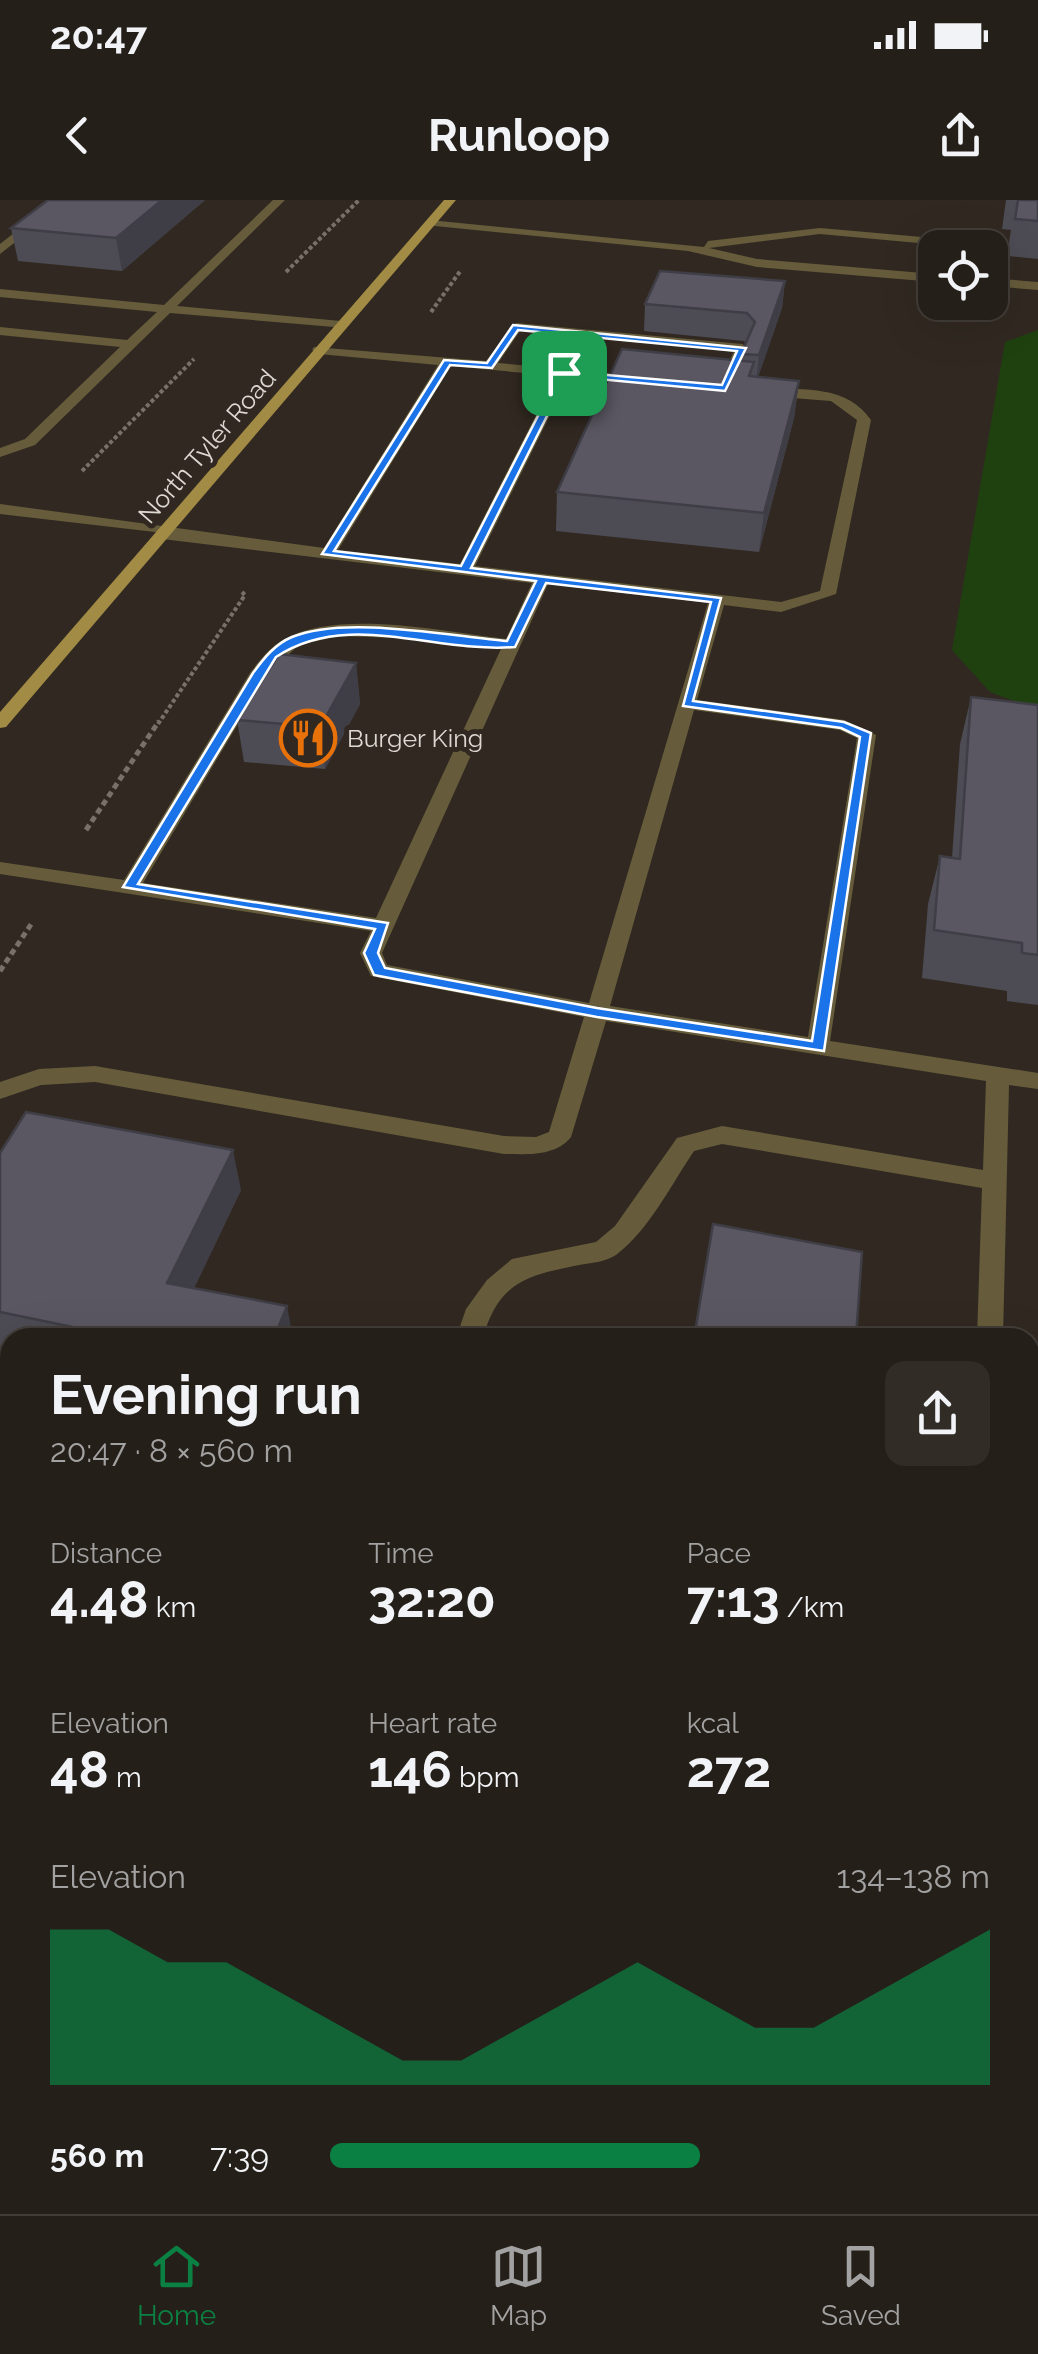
<!DOCTYPE html>
<meta charset="utf-8">
<style>
:root{--surface:#251f19;--page:#312c26;--text:#f1f3f6;--muted:#a3a2a2;--line:#423d38;--accent:#0b8043}
body{margin:0;font-family:Raleway,sans-serif;background:var(--page);color:var(--text);height:100vh;display:flex;flex-direction:column;font-size:38px;white-space:nowrap}
*{box-sizing:border-box;margin:0}
p{font-size:32px;color:var(--muted)}
.icon{flex:none;width:55px;height:55px;fill:none;stroke:currentColor;stroke-width:2;stroke-linecap:round;stroke-linejoin:round}
.map{position:relative;flex:1;overflow:hidden}
.sheet{position:absolute;left:0px;top:1128px;width:1040px;height:888px;display:flex;flex-direction:column;background:var(--surface);border-radius:30px 30px 0 0;box-shadow:0 10px 40px #0002,0 0 0 2px var(--line)}
.sheet>*{flex:none}
.buttons{position:absolute;left:918px;top:30px;display:grid;gap:20px}
.buttons a{display:grid;place-items:center;width:90px;height:90px;border-radius:20px;background:var(--surface);box-shadow:0 10px 40px #0002,0 0 0 2px var(--line);font-size:50px}
.pin{position:absolute;display:grid;place-items:center;width:85px;height:85px;color:#fff;margin:-42px;border-radius:20px;box-shadow:0 5px 15px #0006}
.round{display:grid;place-items:center;flex:none;width:105px;height:105px;border-radius:20px;background:var(--page)}
.head{display:flex;align-items:center;justify-content:space-between;height:170px;padding:0 50px}
h1{font-size:55px;font-weight:700;line-height:75px}
.figures{display:grid;grid-template-columns:repeat(3,1fr);gap:15px;height:170px;padding:10px 50px}
.figures div{display:grid;align-content:center}
.figures b{font-size:50px;font-weight:700}
.figures small{font-size:28px;font-weight:400}
.figures p{font-size:28px}
.chart{height:280px;padding:20px 50px}
.chart p{display:flex;justify-content:space-between}
.chart svg{width:100%;height:180px;margin-top:10px;fill:var(--accent);opacity:.7}
ul{padding:0 50px;list-style:none;font-size:32px}
li{display:grid;grid-template-columns:160px 120px 1fr;align-items:center;height:75px}
li i{height:25px;border-radius:12px;background:var(--accent)}
.status{display:flex;justify-content:space-between;align-items:center;height:70px;padding:0 50px;background:var(--surface);direction:ltr}
.status svg{height:28px;fill:currentColor}
header{display:flex;justify-content:space-between;align-items:center;height:130px;padding:0 50px;background:var(--surface);font-size:45px;font-weight:700}
.menu{display:flex;justify-content:space-around;align-items:center;height:140px;border-top:2px solid var(--line);background:var(--surface);font-size:28px;color:var(--muted)}
.menu a{display:grid;justify-items:center;gap:5px}
.menu .selected{color:var(--accent)}
.map>svg:first-child{display:block}
</style>
<div class="status"><b>20:47</b><svg viewBox="0 0 49 12"><path d="M0 12V9h3v3zM5 12V6h3v6zM10 12V3h3v9zM15 12V0h3v12zM26 1h20v11H26zM47 4h2v5h-2z"/></svg></div>
<header><svg class="icon" aria-label="back" viewBox="0 0 24 24"><path d="M15 5l-7 7 7 7"/></svg>Runloop<svg class="icon" aria-label="share" viewBox="0 0 24 24"><path d="M12 15V3M7 8l5-5 5 5M5 13v7h14v-7"/></svg></header>
<div class="map">
<svg width="1038" height="2014" viewBox="0 0 1038 2014">
<rect width="100%" height="100%" fill="#312921"/>
<path fill="#1f410f" d="M1038,130V510L990,492L952,450L1005,142Z"/>
<g fill="none" stroke-linecap="round" stroke-linejoin="round">
<g stroke="#78716a" stroke-width="4" stroke-dasharray="4 2.5" stroke-linecap="butt">
<path d="M286,72L359,0"/>
<path d="M431,112L461,70"/>
<path d="M82,271L194,159"/>
<path d="M158,524L245,395L242,392"/>
</g>
<g stroke="#78716a" stroke-width="5" stroke-dasharray="6 4" stroke-linecap="butt">
<path d="M86,630L159,521"/>
<path d="M0,771L32,723"/>
</g>
<g fill="#665c3b" fill-rule="evenodd">
<path d="M56,0H69L0,54V44Z"/>
<path d="M273,0H285L177,106L341,121L346,122V128L170,113L35,245L0,257V248L25,239L120,147L0,135V127L127,140L157,112L0,97V89L164,105Z"/>
<path d="M429,20L704,47L708,41L820,28L967,41L973,48L820,34L709,48L757,59L935,74V82L757,67L688,51L425,25Z"/>
<path d="M990,78L1038,82V90L990,86Z"/>
<path d="M516,123L742,144L749,148L732,188L725,192L718,188L734,151L520,131L498,163L643,176L650,180L643,184L569,177L475,366L781,402L820,391L857,220L831,201L767,196L760,192L767,188C805,190 847,185 871,220L836,394L781,412L724,405L697,500L844,520L876,535L830,841L1038,873V889L1009,885L1003,1138H977L982,988L722,944L694,951C671,985 649,1030 616,1055C605,1062 591,1063 579,1065C528,1075 498,1082 483,1138H456L466,1109L487,1080L512,1059L596,1042L615,1026L677,938L722,926L983,970L986,881L606,821L571,937C555,957 527,954 504,954L95,882L41,885L0,899V882L39,869L95,866L504,936L536,937L549,932L584,817L371,776L360,753L371,731L0,674V662L124,680L250,473C259,461 269,448 283,440C338,408 445,432 506,439L532,383L162,339L155,332L0,314V304L324,348L438,165L319,154L312,150L314,147L486,161ZM451,166L556,176L460,364L338,350ZM548,384L708,403L589,803L387,765L382,753ZM339,436L399,438L501,449L376,718L143,683L269,472L299,445ZM694,510L840,530L857,538L808,837L610,806Z"/>
<path d="M0,1261L10,1263V1287L0,1285Z"/>
<path d="M10,1316V1357L0,1360V1320Z"/>
<path d="M1030,1479L1038,1481V1511L1030,1509Z"/>
<path d="M66,2005H104L101,2014H63Z"/>
<path d="M552,2005H590L588,2014H550Z"/>
</g>
<g fill="#a28b45" fill-rule="evenodd">
<path d="M444,0H456L6,527L0,528V512Z"/>
<path d="M0,1490L10,1492V1522L0,1520Z"/>
<path d="M1030,1720L1038,1722V1758L1030,1756Z"/>
<path d="M0,1776L10,1778V1814L0,1812Z"/>
<path d="M819,2005H890L893,2014H822Z"/>
</g>
</g>
<g fill="#4d4b54">
<path d="M205,0L122,71L18,61L11,28Z"/>
<path d="M1006,0H1038V59L1007,56L1011,30L1002,29Z"/>
<path d="M785,81L782,108L758,177L799,181L794,218L759,352L556,331L557,292L741,161V154L746,143L744,141L644,131L645,104Z"/>
<path d="M356,463L360,504L325,569L244,562L237,520Z"/>
<path d="M971,497L1038,505V805L1007,801V791L922,778L928,704L940,656L952,658L960,544Z"/>
<path d="M0,953L241,990L194,1088L293,1138H10V1149L0,1147Z"/>
</g>
<g fill="#3f3d45">
<path d="M162,0H205L122,71L116,38Z"/>
<path d="M785,81L782,108L756,183L759,155Z"/>
<path d="M799,181L794,218L759,352L764,313Z"/>
<path d="M356,463L360,504L325,569L320,527Z"/>
<path d="M233,950L241,990L178,1122L167,1083Z"/>
<path d="M287,1106L293,1138H274Z"/>
</g>
<g fill="#5a5762" stroke="#3f3d45" stroke-width="2.5">
<path d="M48,0H162L116,38L11,28Z"/>
<path d="M1018,0H1038V21L1015,19Z"/>
<path d="M660,71L785,81L759,155L741,154L755,122L747,113L645,104Z"/>
<path d="M622,149L754,162L749,176L799,181L764,313L557,292Z"/>
<path d="M279,454L356,463L320,527L237,520Z"/>
<path d="M971,497L1038,505V755L1022,753V743L934,730L940,656L960,659Z"/>
<path d="M26,912L233,950L167,1083L287,1106L274,1138H126L0,1112V953Z"/>
<path d="M713,1024L862,1052L856,1138H694Z"/>
</g>
<path fill="#1a73e8" stroke="#fff" stroke-width="2.5" fill-rule="evenodd" d="M513,125L746,148L725,191L567,176L471,368L721,398L693,501L844,522L871,533L824,851L597,817L379,776L374,775L364,753L375,729L123,687L253,473C264,458 275,444 292,437C345,415 449,436 507,441L536,381L322,354L444,160L487,163ZM518,130L737,151L722,185L561,171L461,366L334,351L450,165L492,168ZM546,383L711,402L683,506L841,528L860,537L812,841L597,808L385,768L378,753L388,723L138,684L276,457C348,409 436,454 515,447Z"/>
<defs>
<g id="restaurant-ring" transform="scale(2.875)"><circle r="9.5" fill="#312921" stroke="#e8710a" stroke-width="1.5"/><path d="M-5-6h1v4h1v-4h1v4h1v-4h1v5L-1.5 .5V6h-2V.5L-5-1ZM5-6V6H3V1.5H1.5Q1.5-4 5-6Z" fill="#e8710a"/></g>
</defs>
<g fill-rule="evenodd">
<use href="#restaurant-ring" x="308" y="538"/>
</g>
<g text-anchor="middle" dominant-baseline="central" stroke-width="10" stroke-linejoin="round" paint-order="stroke">
<g font-size="25" fill="#ded8d3" stroke="#312921">
<text transform="translate(207 246) rotate(-49)">North Tyler Road</text>
</g>
<g font-size="25" fill="#ded8d3" stroke="#312921" text-anchor="start">
<text x="347" y="538">Burger King</text>
</g>
</g>
</svg>
<div class="buttons">
<a><svg class="icon" aria-label="locate" viewBox="0 0 24 24"><circle cx="12" cy="12" r="6"/><path d="M12 2v4M12 18v4M2 12h4M18 12h4"/></svg></a>
</div>
<div class="pin" style="left:564px;top:173px;background:#1e9e55"><svg class="icon" aria-label="arrive" viewBox="0 0 24 24"><path d="M6 21V4h12l-3 4 3 4H6"/></svg></div>
<section class="sheet">
<div class="head"><div><h1>Evening run</h1><p>20:47 · 8 × 560 m</p></div><a class="round"><svg class="icon" aria-label="share" viewBox="0 0 24 24"><path d="M12 15V3M7 8l5-5 5 5M5 13v7h14v-7"/></svg></a></div>
<div class="figures">
<div><p>Distance</p><b>4.48<small> km</small></b></div>
<div><p>Time</p><b>32:20</b></div>
<div><p>Pace</p><b>7:13<small> /km</small></b></div>
</div>
<div class="figures">
<div><p>Elevation</p><b>48<small> m</small></b></div>
<div><p>Heart rate</p><b>146<small> bpm</small></b></div>
<div><p>kcal</p><b>272</b></div>
</div>
<div class="chart"><p><span>Elevation</span>134–138 m</p>
<svg viewBox="0 0 160 44" preserveAspectRatio="none"><path d="M0 44V6L10 6L20 14L30 14L40 22L50 30L60 38L70 38L80 30L90 22L100 14L110 22L120 30L130 30L140 22L150 14L160 6V44z"/></svg>
</div>
<ul>
<li><b>560 m</b>7:39<i style="width:56%"></i></li>
</ul>
</section>
</div>
<nav class="menu">
<a class="selected"><svg class="icon" aria-label="home" viewBox="0 0 24 24"><path d="M3 11l9-7 9 7M6 9v11h12V9"/></svg>Home</a>
<a><svg class="icon" aria-label="map" viewBox="0 0 24 24"><path d="M3 6l6-2 6 2 6-2v14l-6 2-6-2-6 2zM9 4v14M15 6v14"/></svg>Map</a>
<a><svg class="icon" aria-label="saved" viewBox="0 0 24 24"><path d="M7 4h10v16l-5-4-5 4z"/></svg>Saved</a>
</nav>
